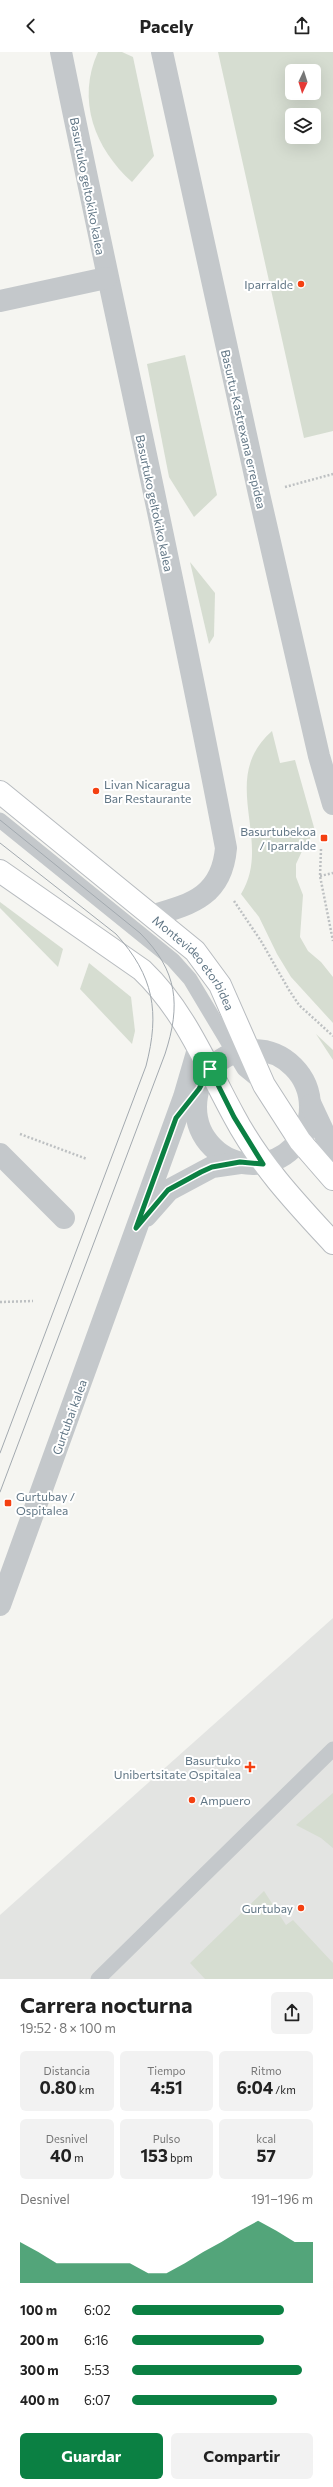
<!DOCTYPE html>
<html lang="es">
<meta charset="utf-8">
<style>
:root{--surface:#fff;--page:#f2f2f2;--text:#222;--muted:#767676;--accent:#0b8043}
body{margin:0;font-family:Commissioner,sans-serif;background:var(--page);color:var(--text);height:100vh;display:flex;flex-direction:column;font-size:15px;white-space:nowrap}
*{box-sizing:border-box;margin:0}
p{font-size:13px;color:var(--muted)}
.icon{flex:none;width:22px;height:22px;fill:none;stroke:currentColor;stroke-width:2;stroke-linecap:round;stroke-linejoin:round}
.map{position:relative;height:1927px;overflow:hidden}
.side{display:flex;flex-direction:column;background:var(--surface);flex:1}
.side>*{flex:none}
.needle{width:26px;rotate:184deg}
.controls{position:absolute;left:285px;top:12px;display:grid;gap:8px}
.controls a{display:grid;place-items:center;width:36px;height:36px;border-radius:6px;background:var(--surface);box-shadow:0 4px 16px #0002;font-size:20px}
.pin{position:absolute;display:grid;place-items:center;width:34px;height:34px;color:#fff;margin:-17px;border-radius:8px;box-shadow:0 2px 6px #0006}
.round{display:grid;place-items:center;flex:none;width:42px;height:42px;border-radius:6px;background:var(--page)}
.headline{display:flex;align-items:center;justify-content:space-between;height:68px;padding:0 20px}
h1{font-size:22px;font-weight:700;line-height:30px}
.figures{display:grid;grid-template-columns:repeat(3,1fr);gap:6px;height:68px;padding:4px 20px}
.figures div{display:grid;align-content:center;border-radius:6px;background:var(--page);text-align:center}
.figures b{font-size:17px;font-weight:700}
.figures small{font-size:11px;font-weight:400}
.figures p{font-size:11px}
.chart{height:112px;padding:8px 20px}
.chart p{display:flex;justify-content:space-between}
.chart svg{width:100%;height:72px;margin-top:4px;fill:var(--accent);opacity:.7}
.cta{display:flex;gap:8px;margin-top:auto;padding:8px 20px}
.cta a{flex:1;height:46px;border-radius:6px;background:var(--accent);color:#fff;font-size:16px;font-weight:700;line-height:46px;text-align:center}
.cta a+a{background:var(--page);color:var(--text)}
ul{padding:0 20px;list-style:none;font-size:13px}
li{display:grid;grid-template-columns:64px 48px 1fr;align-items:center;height:30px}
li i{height:10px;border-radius:5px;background:var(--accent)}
header{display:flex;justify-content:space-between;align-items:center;height:52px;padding:0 20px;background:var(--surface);font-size:18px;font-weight:700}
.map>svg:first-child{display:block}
</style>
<header><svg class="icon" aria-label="back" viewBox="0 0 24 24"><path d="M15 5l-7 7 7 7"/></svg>Pacely<svg class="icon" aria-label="share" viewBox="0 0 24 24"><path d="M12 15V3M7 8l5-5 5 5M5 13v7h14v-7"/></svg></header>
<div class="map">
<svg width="333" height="1927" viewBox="0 0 333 1927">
<rect width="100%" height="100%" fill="#f5f5f1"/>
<path fill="#e3e4e2" d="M333,1566V1927H0V1863Z"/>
<g fill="#d6ddd1" fill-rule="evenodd">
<path d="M98,0H122L133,5L154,104L132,130C95,97 76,48 98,0Z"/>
<path d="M218,0H333V379L304,386ZM292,19H314V41H292ZM292,63H314V85H292Z"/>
<path d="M185,303L217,443L194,465L169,425L147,312Z"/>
<path d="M190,510L215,541L214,584L209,592Z"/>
<path d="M272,679L280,711L295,708L315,779L303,797L296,812V825L303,843L300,885L308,899L321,910L333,925V971L291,925L277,902L259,865L241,842C274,789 217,727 272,679Z"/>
<path d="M0,850L63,897L58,915L0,856Z"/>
<path d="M89,911L131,945L135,979L132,992L80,937Z"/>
<path d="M316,982L333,998V1008Z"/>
<path d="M333,1741V1796L321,1786L296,1773Z"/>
<path d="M264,1839L286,1873L293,1868L333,1911V1927H205L190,1911Z"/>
</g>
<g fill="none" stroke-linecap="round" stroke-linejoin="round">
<g stroke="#b7bbbf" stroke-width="24">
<g id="primary">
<path id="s1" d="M0,740L195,899L220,933L264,1033L300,1089L333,1127"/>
<path d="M0,819L142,918C185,959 206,1013 234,1064C260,1113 296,1151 333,1191"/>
</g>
</g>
<g stroke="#bdc0c2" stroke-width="2.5" stroke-dasharray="2 2" stroke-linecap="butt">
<path d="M285,435L333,422"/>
<path d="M321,797L320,824L333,889"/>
<path d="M320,824L333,821"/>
<path d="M234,849L261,889L289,938L299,953L333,984"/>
<path d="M20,1082L87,1107"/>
<path d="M0,1250L33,1249"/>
</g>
<g stroke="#c4c8cb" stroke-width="15">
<path d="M0,768L173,908L190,927L244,1017L261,1031"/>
<path d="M98,1927L333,1697"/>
</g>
<g stroke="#c4c8cb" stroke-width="22">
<path d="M61,0C115,266 176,530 226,796C222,842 194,852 154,863"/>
<path d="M162,0L259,442L319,704L333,752"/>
<path d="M0,249L106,226"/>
<circle cx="253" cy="1055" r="57"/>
<path d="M311,1053L333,1100"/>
<path d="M0,1102L64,1166"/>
<path d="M146,1164L169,1138L212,1115L240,1111"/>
<path d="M0,1553L184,1045L198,997"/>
</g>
<use href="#primary" stroke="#fff" stroke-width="22"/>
<g stroke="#a2a9af" stroke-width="1">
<path d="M0,768L140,881C178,919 181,953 165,1002L0,1440"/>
<path d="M0,791L116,882C154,924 160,960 146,1014L0,1401"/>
</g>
</g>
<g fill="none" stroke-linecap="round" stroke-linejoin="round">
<g stroke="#fff" stroke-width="8">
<path id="route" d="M210,1017L234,1065L263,1112L240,1110L212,1115L201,1120L168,1138L136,1176L176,1066L199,1037Z"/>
</g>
<use href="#route" stroke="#0b8043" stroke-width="5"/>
</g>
<g fill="#f44011" stroke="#fff" stroke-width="1.5">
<circle cx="301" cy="232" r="4"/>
<circle cx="96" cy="739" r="4"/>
<rect x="320" y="782" width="8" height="8" rx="2"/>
<rect x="4" y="1447" width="8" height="8" rx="2"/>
<path d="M248 1709h4v4h4v4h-4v4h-4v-4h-4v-4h4z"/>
<circle cx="192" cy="1748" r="4"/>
<circle cx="301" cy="1856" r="4"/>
</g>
<g text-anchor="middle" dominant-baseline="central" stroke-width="4" stroke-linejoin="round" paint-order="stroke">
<g font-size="12" fill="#617685" stroke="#fff">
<text transform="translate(88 134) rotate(79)">Basurtuko geltokiko kalea</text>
<text transform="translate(244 377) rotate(77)">Basurtu-Kastrexana errepidea</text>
<text transform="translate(155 451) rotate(78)">Basurtuko geltokiko kalea</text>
<text stroke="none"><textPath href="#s1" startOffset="260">Montevideo etorbidea</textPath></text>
<text transform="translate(69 1365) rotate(-70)">Gurtubai kalea</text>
</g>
<g font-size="12" fill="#617685" stroke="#fff" text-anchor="end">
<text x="293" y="232">Iparralde</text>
<text x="104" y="732" text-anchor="start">Livan Nicaragua<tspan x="104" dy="14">Bar Restaurante</tspan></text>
<text x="316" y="779">Basurtubekoa<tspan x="316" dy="14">/ Iparralde</tspan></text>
<text x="16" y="1444" text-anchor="start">Gurtubay /<tspan x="16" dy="14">Ospitalea</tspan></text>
<text x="241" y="1708">Basurtuko<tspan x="241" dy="14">Unibertsitate Ospitalea</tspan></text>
<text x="200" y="1748" text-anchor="start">Ampuero</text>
<text x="293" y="1856">Gurtubay</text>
</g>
</g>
</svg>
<div class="controls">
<a><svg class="needle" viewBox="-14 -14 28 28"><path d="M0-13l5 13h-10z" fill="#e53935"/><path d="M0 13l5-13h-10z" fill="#767676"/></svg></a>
<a><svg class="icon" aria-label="layers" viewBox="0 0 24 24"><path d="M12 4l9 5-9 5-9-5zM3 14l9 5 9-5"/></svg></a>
</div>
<div class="pin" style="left:210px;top:1017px;background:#1e9e55"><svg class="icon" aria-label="arrive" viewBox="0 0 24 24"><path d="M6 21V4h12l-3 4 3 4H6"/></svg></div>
</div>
<section class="side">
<div class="headline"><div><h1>Carrera nocturna</h1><p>19:52 · 8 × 100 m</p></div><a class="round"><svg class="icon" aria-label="share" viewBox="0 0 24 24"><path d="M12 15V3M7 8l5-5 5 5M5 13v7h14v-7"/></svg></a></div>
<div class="figures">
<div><p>Distancia</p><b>0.80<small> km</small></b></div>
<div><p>Tiempo</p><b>4:51</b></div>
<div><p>Ritmo</p><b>6:04<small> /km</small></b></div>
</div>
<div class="figures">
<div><p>Desnivel</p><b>40<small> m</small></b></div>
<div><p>Pulso</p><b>153<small> bpm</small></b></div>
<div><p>kcal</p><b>57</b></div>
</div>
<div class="chart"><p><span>Desnivel</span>191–196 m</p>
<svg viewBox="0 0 160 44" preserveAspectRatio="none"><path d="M0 44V19L10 25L20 32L30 32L40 32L50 32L60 32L70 38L80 38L90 32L100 25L110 19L120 12L130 6L140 12L150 19L160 19V44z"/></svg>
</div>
<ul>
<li><b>100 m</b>6:02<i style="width:84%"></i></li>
<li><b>200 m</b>6:16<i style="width:73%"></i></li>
<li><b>300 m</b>5:53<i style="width:94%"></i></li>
<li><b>400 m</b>6:07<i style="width:80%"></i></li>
</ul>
<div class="cta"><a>Guardar</a><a>Compartir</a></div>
</section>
